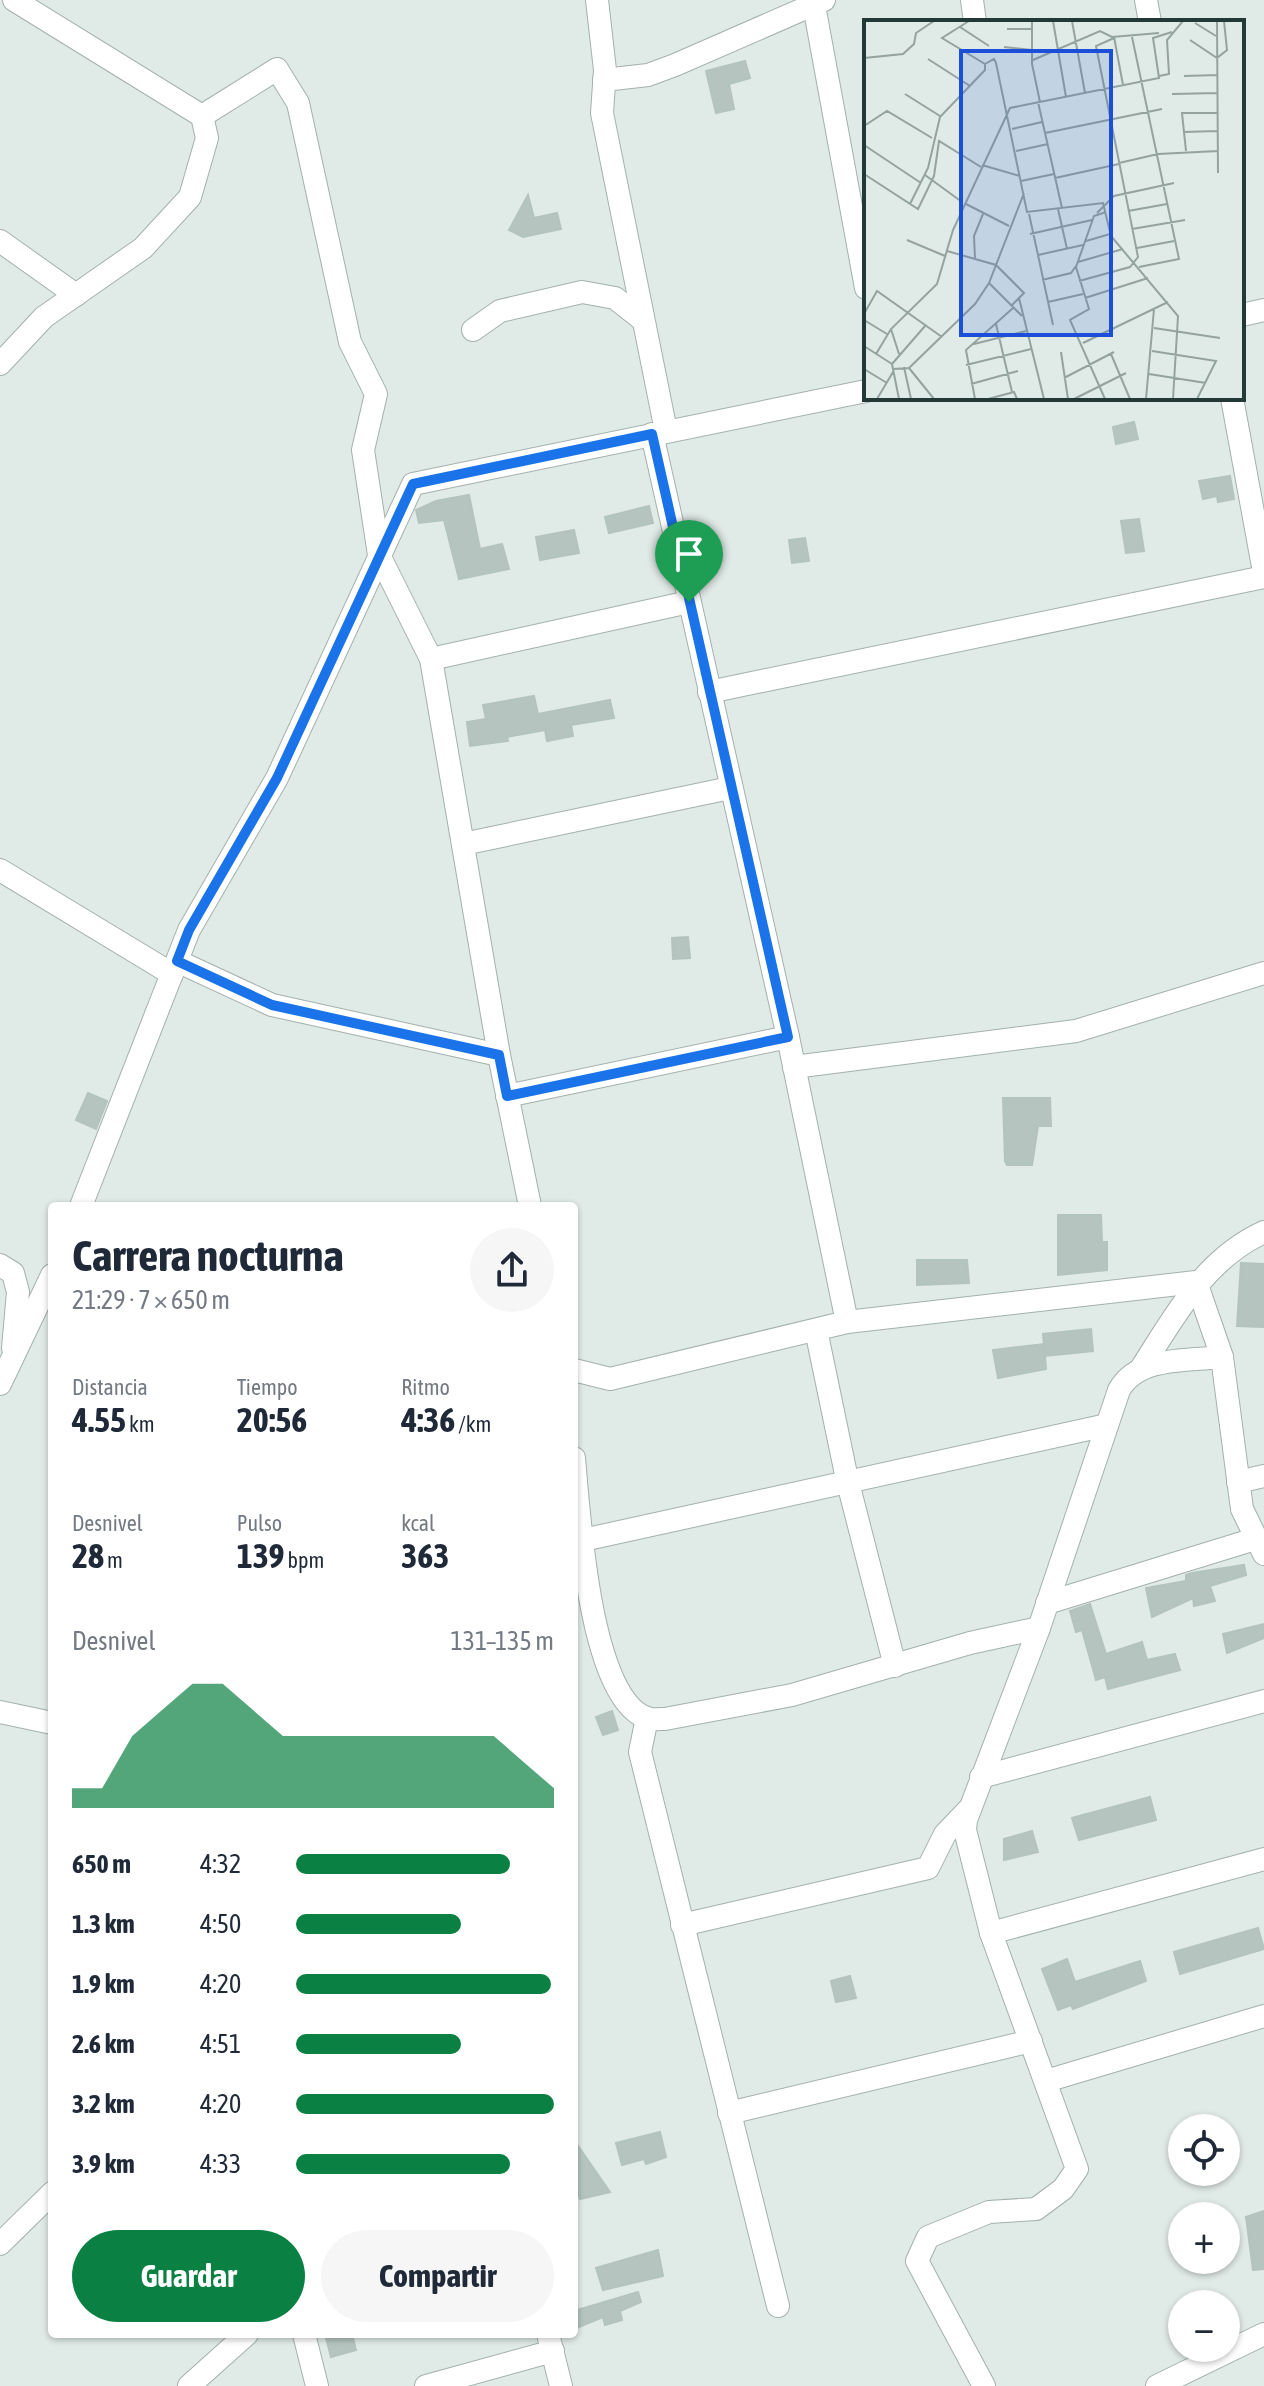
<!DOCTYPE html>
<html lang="es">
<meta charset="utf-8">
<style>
:root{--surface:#fff;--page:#f6f6f7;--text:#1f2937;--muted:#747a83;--accent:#0b8043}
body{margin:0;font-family:"Asap Condensed",sans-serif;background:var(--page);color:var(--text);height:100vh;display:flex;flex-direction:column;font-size:30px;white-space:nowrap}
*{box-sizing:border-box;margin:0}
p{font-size:26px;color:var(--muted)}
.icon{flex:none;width:44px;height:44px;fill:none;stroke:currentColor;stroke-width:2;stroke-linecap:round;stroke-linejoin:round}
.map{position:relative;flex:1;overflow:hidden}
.drawer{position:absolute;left:48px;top:1202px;width:530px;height:1136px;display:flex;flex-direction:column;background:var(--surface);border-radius:8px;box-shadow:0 2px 6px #0004}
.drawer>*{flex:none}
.controls{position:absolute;left:1168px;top:2114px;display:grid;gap:16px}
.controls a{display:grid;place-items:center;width:72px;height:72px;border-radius:50%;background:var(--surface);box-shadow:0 2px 6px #0004;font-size:40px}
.pin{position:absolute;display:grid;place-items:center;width:68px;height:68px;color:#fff;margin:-82px -34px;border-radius:50% 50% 50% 0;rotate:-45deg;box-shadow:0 0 8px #0007}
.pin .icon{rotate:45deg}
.round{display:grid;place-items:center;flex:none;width:84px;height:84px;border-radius:42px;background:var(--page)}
.summary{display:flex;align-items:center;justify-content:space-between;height:136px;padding:0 24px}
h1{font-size:44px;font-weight:700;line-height:60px}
.figures{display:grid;grid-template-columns:repeat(3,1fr);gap:12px;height:136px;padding:8px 24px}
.figures div{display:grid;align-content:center}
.figures b{font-size:34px;font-weight:700}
.figures small{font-size:22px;font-weight:400}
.figures p{font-size:22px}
.chart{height:224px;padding:16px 24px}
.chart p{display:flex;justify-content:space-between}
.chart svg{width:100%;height:144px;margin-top:8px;fill:var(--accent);opacity:.7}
.button{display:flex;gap:16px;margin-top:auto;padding:16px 24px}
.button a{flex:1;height:92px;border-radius:48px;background:var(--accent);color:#fff;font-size:32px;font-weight:700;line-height:92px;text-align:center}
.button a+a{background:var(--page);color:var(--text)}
ul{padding:0 24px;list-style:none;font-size:26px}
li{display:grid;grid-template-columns:128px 96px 1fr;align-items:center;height:60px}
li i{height:20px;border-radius:10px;background:var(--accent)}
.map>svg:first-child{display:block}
</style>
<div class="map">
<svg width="1264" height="2386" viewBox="0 0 1264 2386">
<rect width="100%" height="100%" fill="#e0eae6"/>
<g fill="#b5c4bf" stroke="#b3c3be" stroke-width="2">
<path d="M745,61L750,78L729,84L734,109L716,113L706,71Z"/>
<path d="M528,195L534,218L557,213L561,229L523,237L509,230Z"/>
<path d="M1134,422L1138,439L1116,444L1113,427Z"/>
<path d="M1230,476L1234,499L1218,502L1217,496L1203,499L1199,481Z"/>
<path d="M469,495L480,549L502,544L509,569L459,579L444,520L419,523L416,510L436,501Z"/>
<path d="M649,506L653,523L609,533L605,517Z"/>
<path d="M1139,519L1144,551L1126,553L1121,521Z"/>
<path d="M574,530L579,553L540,560L536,537Z"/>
<path d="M805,538L809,561L792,563L789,540Z"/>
<path d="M534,696L538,714L610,700L614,718L571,725L573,736L547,741L545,730L507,737L508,741L470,746L467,722L486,719L483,705Z"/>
<path d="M688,937L690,958L673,959L672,938Z"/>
<path d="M88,1093L107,1101L96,1129L76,1120Z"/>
<path d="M1003,1098H1050L1051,1126H1038L1032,1165H1007L1005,1161Z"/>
<path d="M1058,1215H1101L1102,1242H1107V1270L1058,1275Z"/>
<path d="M917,1260H967L969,1283L917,1285Z"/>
<path d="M1241,1263L1264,1264V1327L1237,1326Z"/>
<path d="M1091,1329L1093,1351L1045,1356L1043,1334Z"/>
<path d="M1044,1344L1046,1369L998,1378L993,1350Z"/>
<path d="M1244,1565L1246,1575L1210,1586L1215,1601L1194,1606L1193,1598L1152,1617L1146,1588L1186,1581V1575L1192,1573Z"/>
<path d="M1090,1604L1106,1654L1142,1642L1147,1660L1175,1654L1180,1670L1108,1689L1105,1677L1096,1680L1082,1630L1076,1632L1070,1611Z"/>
<path d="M1264,1624V1638L1227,1653L1223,1634Z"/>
<path d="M612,1711L618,1730L603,1735L596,1717Z"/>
<path d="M1150,1797L1156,1820L1079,1840L1072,1818Z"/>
<path d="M1032,1831L1038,1852L1004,1860V1839Z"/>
<path d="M1258,1928L1264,1949L1180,1974L1174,1952Z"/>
<path d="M1067,1959L1075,1982L1140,1961L1146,1981L1073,2009L1071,2005L1058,2010L1042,1969Z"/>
<path d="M850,1976L856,1998L836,2002L831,1981Z"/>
<path d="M660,2132L666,2157L646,2164L644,2159L622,2165L616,2143Z"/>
<path d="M574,2140L610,2192L580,2199L574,2182Z"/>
<path d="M1264,2211V2269L1253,2270L1246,2217Z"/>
<path d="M658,2250L663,2276L603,2290L596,2268Z"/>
<path d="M638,2292L641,2302L620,2311L622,2320L605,2325L603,2317L574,2329V2311Z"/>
<path d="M325,2334H352L356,2350L331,2357Z"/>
</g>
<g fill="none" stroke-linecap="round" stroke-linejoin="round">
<g stroke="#a3b1ad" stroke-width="24">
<g id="minor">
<path d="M597,0L605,70L602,113L666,431"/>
<path d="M813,0L866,288"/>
<path d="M972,0L975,22"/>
<path d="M1146,0L1150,22"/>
<path d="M604,80L648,75L675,65L824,0"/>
<path d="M202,116L277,69L298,103L350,342L376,394L363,450L379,555L431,659L499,1055L530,1206"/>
<path d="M0,241L76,295"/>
<path d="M1242,315L1264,310"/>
<path d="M473,330L500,311L582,292L615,298L643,320"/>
<path d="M0,364L44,317L143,248L190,197L207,138L202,116L14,0"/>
<path d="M1232,398L1264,572"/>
<path d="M652,434L788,1037L847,1322"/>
<path d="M431,659L689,602"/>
<path d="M709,692L1264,577"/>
<path d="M463,844L730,788"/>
<path d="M0,870L172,974"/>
<path d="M177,961L272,1005L499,1055"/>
<path d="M794,1067L1076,1031L1264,973"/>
<path d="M507,1096L788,1037"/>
<path d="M81,1206L189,930L277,778L413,484L866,391"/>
<path d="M0,1265L13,1273L18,1292L13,1348"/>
<path d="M816,1330L847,1479L895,1666"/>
<path d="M1142,1367C1176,1314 1205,1259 1264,1232"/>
<path d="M574,1370L610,1379L847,1322L1196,1282L1222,1357L1242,1509L1264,1554"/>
<path d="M0,1384L52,1275"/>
<path d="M574,1458C579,1511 589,1699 647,1718C651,1720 660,1719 665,1719L792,1695L970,1643L1039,1628"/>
<path d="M1238,1482L1264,1476"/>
<path d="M583,1540L1107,1425"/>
<path d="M1047,1603L1255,1539"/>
<path d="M0,1712L52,1723"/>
<path d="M647,1718L640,1752L778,2306"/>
<path d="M981,1777L1264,1701"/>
<path d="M682,1925L928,1868L945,1834L970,1808"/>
<path d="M991,1933L1264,1859"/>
<path d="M1046,2081L1264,2016"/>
<path d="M729,2113L1031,2041"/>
<path d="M0,2244L52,2193"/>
<path d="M304,2334L317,2386"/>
<path d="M548,2334L561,2386"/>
<path d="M189,2386L247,2334"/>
<path d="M426,2386L553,2351"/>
<path d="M984,2386L917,2261L928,2237L989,2212L1036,2209L1063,2189L1077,2169L991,1933L965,1830L966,1820L1039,1628L1119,1390C1138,1356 1187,1361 1222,1357"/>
<path d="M1157,2386L1264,2334"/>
</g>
</g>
<use href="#minor" stroke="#fff" stroke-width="22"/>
</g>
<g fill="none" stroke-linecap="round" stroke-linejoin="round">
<g stroke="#fff" stroke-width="16">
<path id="route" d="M652,434L788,1037L507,1096L499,1055L272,1005L177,961L189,930L277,778L413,484Z"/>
</g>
<use href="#route" stroke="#1a73e8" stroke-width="10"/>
</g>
<g transform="translate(864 20)">
<rect width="380" height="380" fill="#e0eae6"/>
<path fill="none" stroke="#94a39f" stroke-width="2" d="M168,1V44L176,82M189,1L202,77M208,1L221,73M353,1L354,153M331,3L352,16M96,7L125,26M143,9H169M250,17L259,65M268,17L315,239L275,247M326,20L353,38L363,30L360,1M140,27L168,30M0,38L39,34L50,24L52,13L70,1M64,39L106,66M169,40L236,11L248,17L295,13M121,44L130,39L132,43L163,192L239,183L247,216L314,296L309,379M295,56L305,54L303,20L319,1M320,56L354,55M41,74L76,96M308,74L354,73M174,82L198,188M0,106L23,91L68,118M148,109L178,102M320,112L353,111M181,113L298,89M0,125L57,163M152,131L184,124M322,131L318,93H353M255,143L294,134L354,131M118,145L156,156M0,154L54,189L70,156L75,121L117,147M61,155L98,182V190M191,158L255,144M157,161L190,154M46,184L64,148L76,97L121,50V44L78,18L105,1M102,184L145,206M194,189L203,229M264,191L303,184M233,193L250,176L310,163M165,194L174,235L219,225M268,209L321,200M166,214L228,200M43,220L81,236M222,221L246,214M273,228L310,221M83,231L132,245L160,273L147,286M174,235L189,305M111,238L110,216L119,194M214,242L259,229M178,260L207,253L212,246M215,261L266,247L274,237L232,26L250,18M125,263L158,296M155,278L180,379M221,278L284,258M184,282L219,274M0,294L13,271L78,317M0,300L23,314M132,304L148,372M290,308L356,318M27,309L35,334M219,323L304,282M110,324L162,311M0,326L28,344L35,379M288,331L352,341L333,379M197,332L204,379M12,334L27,309L73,264L89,210L146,88L295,58L289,18L308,12M247,334L266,379M28,344L61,306M102,345L167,329M40,347L47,379M45,348L70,379M0,349L23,363M29,349L45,348L111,284L125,263L160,173M285,354L342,363M200,358L250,332M107,364L154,351M13,379L29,352M111,379L102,330L149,288M124,379L150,372L153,379M210,379L262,353M241,379L206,300L225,289L212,247L230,196L242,192M282,379L290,289"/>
<path fill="#1d4ed8" fill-opacity="0.15" stroke="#1d4ed8" stroke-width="4" d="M97,31H247V315H97Z"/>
<rect width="380" height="380" fill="none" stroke="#223935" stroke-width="4"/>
</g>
</svg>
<div class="controls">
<a><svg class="icon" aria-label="locate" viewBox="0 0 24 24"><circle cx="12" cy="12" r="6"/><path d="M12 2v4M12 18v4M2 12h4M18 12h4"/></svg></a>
<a>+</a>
<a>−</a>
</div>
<div class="pin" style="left:689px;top:602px;background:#1e9e55"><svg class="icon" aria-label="arrive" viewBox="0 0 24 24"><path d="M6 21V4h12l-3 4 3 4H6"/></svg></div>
<section class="drawer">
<div class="summary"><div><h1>Carrera nocturna</h1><p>21:29 · 7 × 650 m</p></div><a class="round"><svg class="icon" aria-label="share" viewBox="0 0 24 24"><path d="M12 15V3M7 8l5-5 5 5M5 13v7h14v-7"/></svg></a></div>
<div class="figures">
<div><p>Distancia</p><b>4.55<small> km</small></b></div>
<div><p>Tiempo</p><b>20:56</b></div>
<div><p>Ritmo</p><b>4:36<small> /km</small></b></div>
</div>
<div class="figures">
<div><p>Desnivel</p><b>28<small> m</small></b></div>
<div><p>Pulso</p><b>139<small> bpm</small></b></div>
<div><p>kcal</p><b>363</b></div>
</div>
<div class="chart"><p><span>Desnivel</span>131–135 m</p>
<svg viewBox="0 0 160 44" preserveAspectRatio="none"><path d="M0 44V38L10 38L20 22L30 14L40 6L50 6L60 14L70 22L80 22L90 22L100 22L110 22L120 22L130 22L140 22L150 30L160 38V44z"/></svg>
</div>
<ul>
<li><b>650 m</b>4:32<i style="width:83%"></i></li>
<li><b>1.3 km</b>4:50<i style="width:64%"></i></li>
<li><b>1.9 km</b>4:20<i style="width:99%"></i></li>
<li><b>2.6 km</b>4:51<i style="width:64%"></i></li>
<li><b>3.2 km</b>4:20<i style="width:100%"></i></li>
<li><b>3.9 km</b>4:33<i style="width:83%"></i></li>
</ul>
<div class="button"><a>Guardar</a><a>Compartir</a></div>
</section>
</div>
